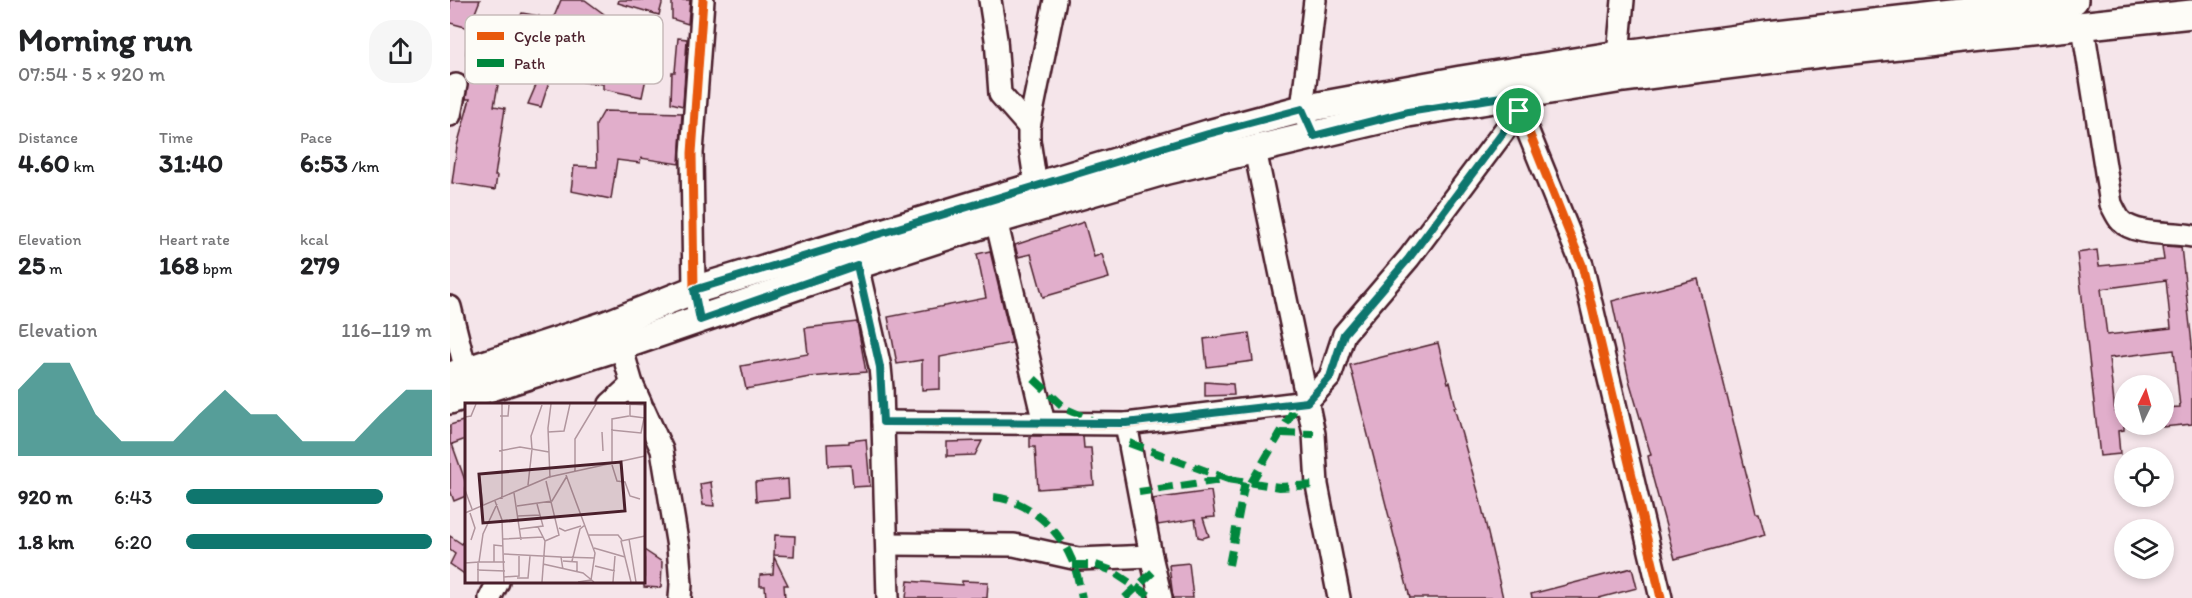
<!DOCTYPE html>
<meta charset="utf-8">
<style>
:root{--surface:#fff;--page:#f6f6f6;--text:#202124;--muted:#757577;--accent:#0f766e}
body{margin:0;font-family:Itim,sans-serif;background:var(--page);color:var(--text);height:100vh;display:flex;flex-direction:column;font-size:22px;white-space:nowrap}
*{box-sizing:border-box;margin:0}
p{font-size:20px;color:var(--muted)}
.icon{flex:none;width:33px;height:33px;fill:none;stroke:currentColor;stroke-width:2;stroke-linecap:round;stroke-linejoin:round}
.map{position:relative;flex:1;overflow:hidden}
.panel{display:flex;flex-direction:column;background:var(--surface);width:450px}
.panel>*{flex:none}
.needle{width:39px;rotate:5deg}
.buttons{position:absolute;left:1664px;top:375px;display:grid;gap:12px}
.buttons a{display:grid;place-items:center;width:60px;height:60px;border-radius:50%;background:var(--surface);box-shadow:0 3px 9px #0003;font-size:30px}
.pin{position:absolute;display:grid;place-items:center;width:51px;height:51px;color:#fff;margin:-26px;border:3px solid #fff;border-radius:50%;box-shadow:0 2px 6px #0007}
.round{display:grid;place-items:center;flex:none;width:63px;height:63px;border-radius:24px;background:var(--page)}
.summary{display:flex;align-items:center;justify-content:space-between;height:102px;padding:0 18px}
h1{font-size:33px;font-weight:700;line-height:45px}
.stats{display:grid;grid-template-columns:repeat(3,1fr);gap:9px;height:102px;padding:6px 18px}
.stats div{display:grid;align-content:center}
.stats b{font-size:26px;font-weight:700}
.stats small{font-size:16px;font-weight:400}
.stats p{font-size:16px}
.chart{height:168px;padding:12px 18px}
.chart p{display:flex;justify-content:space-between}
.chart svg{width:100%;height:108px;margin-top:6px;fill:var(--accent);opacity:.7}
ul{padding:0 18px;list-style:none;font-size:20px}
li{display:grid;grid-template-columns:96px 72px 1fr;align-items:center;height:45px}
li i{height:15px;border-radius:8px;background:var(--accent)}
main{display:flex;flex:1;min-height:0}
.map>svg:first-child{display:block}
</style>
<main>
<section class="panel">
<div class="summary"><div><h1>Morning run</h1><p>07:54 · 5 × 920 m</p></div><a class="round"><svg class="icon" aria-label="share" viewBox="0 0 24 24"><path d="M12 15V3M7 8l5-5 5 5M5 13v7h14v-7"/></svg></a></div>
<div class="stats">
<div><p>Distance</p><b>4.60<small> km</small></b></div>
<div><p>Time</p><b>31:40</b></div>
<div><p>Pace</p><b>6:53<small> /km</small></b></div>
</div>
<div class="stats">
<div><p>Elevation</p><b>25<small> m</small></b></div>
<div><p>Heart rate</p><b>168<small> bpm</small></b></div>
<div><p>kcal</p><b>279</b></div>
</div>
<div class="chart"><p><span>Elevation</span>116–119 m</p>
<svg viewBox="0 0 160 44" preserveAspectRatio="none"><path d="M0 44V17L10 6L20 6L30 27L40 38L50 38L60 38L70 27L80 17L90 27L100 27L110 38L120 38L130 38L140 27L150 17L160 17V44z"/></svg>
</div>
<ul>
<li><b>920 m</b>6:43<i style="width:80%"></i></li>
<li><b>1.8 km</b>6:20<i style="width:100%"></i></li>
</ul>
</section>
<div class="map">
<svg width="1742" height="598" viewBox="0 0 1742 598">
<rect width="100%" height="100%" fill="#f5e5ea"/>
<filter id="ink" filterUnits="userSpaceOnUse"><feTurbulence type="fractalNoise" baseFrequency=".0167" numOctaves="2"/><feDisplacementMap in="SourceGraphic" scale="12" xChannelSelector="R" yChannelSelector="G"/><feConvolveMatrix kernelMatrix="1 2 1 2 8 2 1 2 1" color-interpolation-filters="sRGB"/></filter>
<g filter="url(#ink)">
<g fill="#e1aecb" stroke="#4a1f2b" stroke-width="1.5" fill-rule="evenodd">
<path d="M0,0H30L19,28L0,23Z"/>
<path d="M111,0H135L154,14L151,24L198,32L193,69H198L192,97L153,89V84L133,82L136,48L133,47L136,37L101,24Z"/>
<path d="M169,0H213L209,15L168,3Z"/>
<path d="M222,0H240L238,24L222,19Z"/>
<path d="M72,13L89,16L80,39L61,35Z"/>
<path d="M18,37L57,41L55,60L53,59L44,106L55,108L45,176H47L45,190L2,183L7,146L20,99H16L18,81L15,76L20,55L16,54Z"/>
<path d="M228,38L237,39L233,106L221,103L222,72H225Z"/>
<path d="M101,50L109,52L91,107L78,104Z"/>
<path d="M154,111L232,113L229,164L191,158L190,163L167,160L161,199L121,191L124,166L147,167L146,125Z"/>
<path d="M634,222L644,257L652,254L659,278L593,297L581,254L568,257L565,245Z"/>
<path d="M1712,246L1731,247L1742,344V424L1713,427V408L1730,407L1724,350L1659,358L1665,412L1674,411V430L1668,431L1670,454L1650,456L1627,253L1647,250L1649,266L1714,260ZM1716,280L1721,328L1657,335L1651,289Z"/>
<path d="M540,251L562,343L490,357V389L472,390V360L447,364L438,317L536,298L527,254Z"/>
<path d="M1248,279L1306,513H1309L1315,535L1225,559L1202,475L1198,456L1201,455L1179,380L1162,301Z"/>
<path d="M407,322L416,372L360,377L296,389L291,366L358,354L355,328Z"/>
<path d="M799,333L803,361L757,367L754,339Z"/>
<path d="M988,343L998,383L1000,382L1006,407H1004L1029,495L1053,598H960L921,447L900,365Z"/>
<path d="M755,382L783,384L784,395L755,396Z"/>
<path d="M16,420V439L2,444L16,483V496L4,501L0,490V425Z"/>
<path d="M580,436H633L634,448H641L644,485L588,489L585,447H580Z"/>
<path d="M416,439L420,486L403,487L401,465L378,466L377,444L399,443V441Z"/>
<path d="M532,441L525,455L497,456V442Z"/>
<path d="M338,479L339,498L306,501L305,482Z"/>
<path d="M261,482L264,506L253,505L250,484Z"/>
<path d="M761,491L765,517L753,518L759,536L753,538L748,537L745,519L708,525L703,499Z"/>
<path d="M325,535L345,536L344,556L324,555Z"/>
<path d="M0,536L12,544L16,537V575L0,564L5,554L0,550Z"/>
<path d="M194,550L212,562L211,588L194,587Z"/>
<path d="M324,557L338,585H334L335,598H316L315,586H310V575L323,574Z"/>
<path d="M739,563L743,598H723L719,565Z"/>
<path d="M1182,568L1187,588L1149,598H1082L1081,594Z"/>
<path d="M458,581L512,585V581L538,582L537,598H456Z"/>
</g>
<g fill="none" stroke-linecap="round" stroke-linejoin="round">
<g stroke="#4a1f2b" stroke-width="26">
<g id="minor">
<path d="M540,0L546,39L550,94L579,127"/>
<path d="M1633,27L1661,204C1664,209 1667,217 1671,221C1686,236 1723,232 1742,236"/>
<path d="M1168,55L1173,0"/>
<path d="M1066,102L1132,265L1211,598"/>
<path d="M0,115L6,85"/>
<path d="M857,121L852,109L865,0"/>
<path d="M805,150L864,434L867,485L889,598"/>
<path d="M586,186L579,140V127L605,0"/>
<path d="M546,220L594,423"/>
<path d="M407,265L430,367L432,388L438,598"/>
<path d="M0,307L16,371"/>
<path d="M250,320L244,290L242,153L253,0"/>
<path d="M171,346L182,384L191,404"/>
<path d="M160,404L182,384"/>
<path d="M194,410L212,450L228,547L231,584L230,598"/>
<path d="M433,422L676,424L857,402L880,377L894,334L959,258L1069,111"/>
<path d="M676,424L701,556L711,598"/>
<path d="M437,544L564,545L628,559L701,556"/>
<path d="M40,598L48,582"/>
</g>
</g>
<g stroke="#4a1f2b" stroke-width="32">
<g id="major">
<path d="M0,376L156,325L244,290L758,134L852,109L1011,80L1168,55L1317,35L1624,0"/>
<path d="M0,400L171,346L407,265L546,220L717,170L958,113L1173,78L1373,53L1742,14"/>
</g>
</g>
<use href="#minor" stroke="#fdfcf7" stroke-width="21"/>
<use href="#major" stroke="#fdfcf7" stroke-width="27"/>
<g stroke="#00873e" stroke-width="8" stroke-dasharray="15 8" stroke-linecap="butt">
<path d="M584,379L616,409L641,420"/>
<path d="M831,433L864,434"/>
<path d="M679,443L778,479L689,492"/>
<path d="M778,479L829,487L867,485"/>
<path d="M801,483L848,403"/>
<path d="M544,497C576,500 608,527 621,558C627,570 629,585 632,598"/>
<path d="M623,565H646L660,570L703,598"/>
<path d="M779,565L795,482"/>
<path d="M675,598L704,571"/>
</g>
<g stroke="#fdfcf7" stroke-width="13">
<g id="cycleway">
<path d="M1064,95L1132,265L1211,598"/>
<path d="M250,320L244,290L242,153L253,0"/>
<path d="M433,422L676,424L857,402L880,377L894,334L959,258L1069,111"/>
</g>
</g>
<use href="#cycleway" stroke="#e8590c" stroke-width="9"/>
</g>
</g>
<g fill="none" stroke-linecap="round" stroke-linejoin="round" filter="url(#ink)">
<g stroke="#fff" stroke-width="12">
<path id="route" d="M1064,95L1069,111L959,258L894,334L880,377L857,402L676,423L433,422L430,367L407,265L250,320L244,290L758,134L852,109L864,136L958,112Z"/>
</g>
<use href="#route" stroke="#0f766e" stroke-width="8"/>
</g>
<g transform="translate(15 403)">
<rect width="180" height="180" fill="#f5e5ea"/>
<path fill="none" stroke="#b1969e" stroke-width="1.5" d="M37,1V96M161,1L180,2M165,1V13L180,15M35,13H43L44,2M0,14L6,13L11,1M146,27L176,30L179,15M83,29L99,28L105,1M137,29L138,48M67,46L66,33L77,2M34,48L55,44L84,49M147,60V16L164,13M147,62L152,78L160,79L165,93L175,96M110,68V36L131,1M101,72L130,150L126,177L113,179M85,75L83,25L86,1M15,78L18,102M63,82L67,46M0,87L7,106M49,90L56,137M30,98L37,117L39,179M52,103L87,98L102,73M0,110L84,74L180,53M5,110L10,125L6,137M53,113L75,112M73,124L80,138L77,179M94,125L100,128L116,123M55,126L78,123L72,101M124,132H153L157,137M38,136L78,134M164,136L171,179M80,138L94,132L81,78M129,145L160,154M39,151L96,154L98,167M96,154L130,155M98,158L112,159V169M107,158L115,126L120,122M29,159V142L38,143M0,160L14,159L18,131L32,101M78,161L118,170L129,179M130,163L150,168M12,167L40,168M39,174L54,173V152M52,175H63L65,153M13,179V159H40M148,179L150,153M166,179L156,138L180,133"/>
<path fill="#4a1f2b" fill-opacity="0.15" stroke="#4a1f2b" stroke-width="3" d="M156,59L160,108L18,120L14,71Z"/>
<rect width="180" height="180" fill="none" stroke="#4a1f2b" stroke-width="3"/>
</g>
<rect x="15" y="15" width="198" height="69" rx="9" fill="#fdfcf7" stroke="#c7baba" stroke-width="1.5"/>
<rect x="27" y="32" width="27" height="8" fill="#e8590c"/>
<rect x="27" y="59" width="27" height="8" fill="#00873e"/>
<g font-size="16" fill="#4a1f2b">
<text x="64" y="42">Cycle path</text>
<text x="64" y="69">Path</text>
</g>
</svg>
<div class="buttons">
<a><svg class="needle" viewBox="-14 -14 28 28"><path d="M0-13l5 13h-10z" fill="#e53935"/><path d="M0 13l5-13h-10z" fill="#757577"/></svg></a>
<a><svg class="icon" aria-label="locate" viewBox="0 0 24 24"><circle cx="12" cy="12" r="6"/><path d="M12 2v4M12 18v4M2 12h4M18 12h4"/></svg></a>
<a><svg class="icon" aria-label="layers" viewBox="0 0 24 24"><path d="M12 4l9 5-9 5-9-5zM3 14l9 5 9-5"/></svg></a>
</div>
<div class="pin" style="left:1069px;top:111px;background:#1e9e55"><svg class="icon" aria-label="arrive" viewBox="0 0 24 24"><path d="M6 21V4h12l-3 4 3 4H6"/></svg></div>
</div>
</main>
